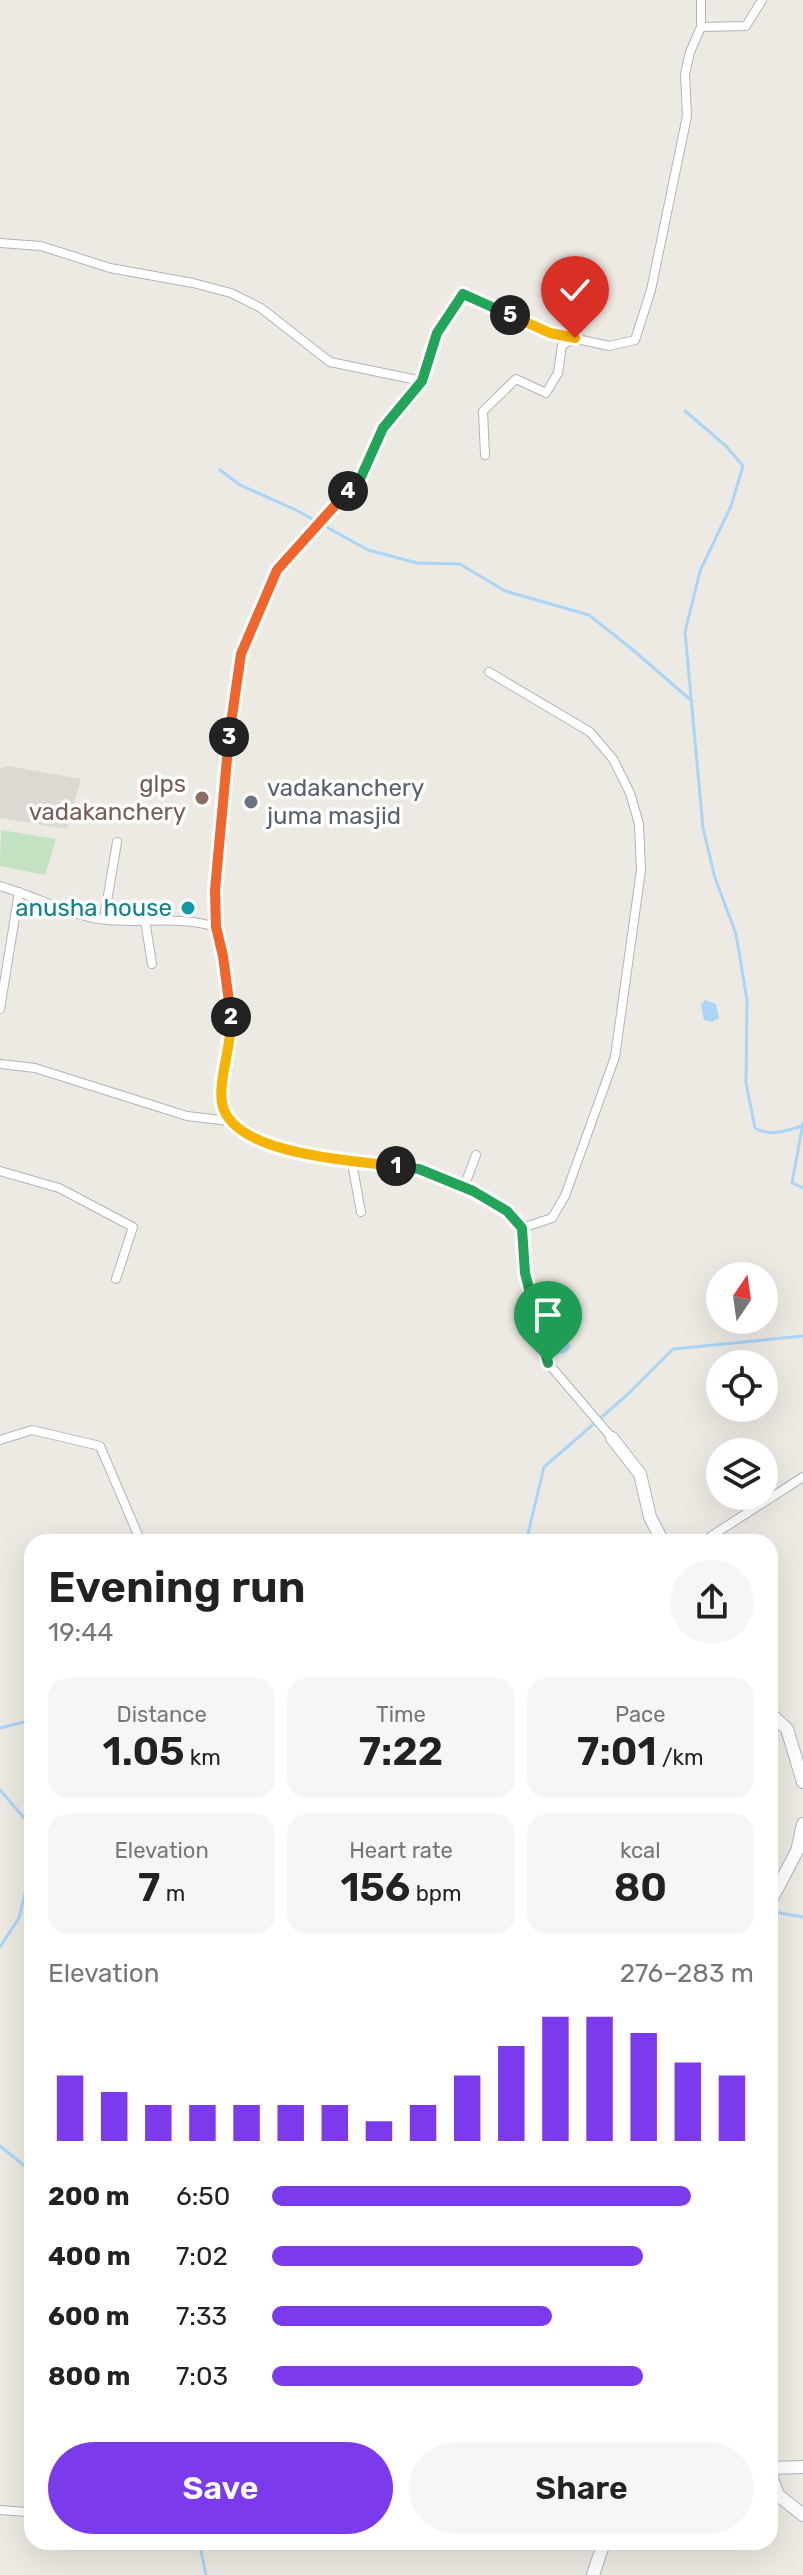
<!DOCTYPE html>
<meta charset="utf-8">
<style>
:root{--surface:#fff;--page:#f6f6f6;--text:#222;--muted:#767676;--accent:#7c3aed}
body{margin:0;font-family:Rubik,sans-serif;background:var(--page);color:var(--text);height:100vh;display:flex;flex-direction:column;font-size:30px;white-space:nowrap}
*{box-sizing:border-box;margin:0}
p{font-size:26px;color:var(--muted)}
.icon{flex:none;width:44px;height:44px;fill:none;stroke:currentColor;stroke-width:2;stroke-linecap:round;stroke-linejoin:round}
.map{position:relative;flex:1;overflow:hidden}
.side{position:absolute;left:24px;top:1534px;width:754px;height:1016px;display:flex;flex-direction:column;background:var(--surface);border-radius:24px;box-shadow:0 8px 32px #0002}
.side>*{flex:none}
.needle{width:52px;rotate:13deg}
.controls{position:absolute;left:706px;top:1262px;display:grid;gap:16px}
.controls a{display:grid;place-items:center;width:72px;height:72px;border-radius:50%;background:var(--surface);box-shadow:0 8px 32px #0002;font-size:40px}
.pin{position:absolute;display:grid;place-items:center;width:68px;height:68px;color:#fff;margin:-82px -34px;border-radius:50% 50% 50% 0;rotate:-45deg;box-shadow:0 0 8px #0007}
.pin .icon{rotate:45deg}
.km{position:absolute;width:40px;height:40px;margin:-20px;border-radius:50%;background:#222;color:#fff;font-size:22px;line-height:40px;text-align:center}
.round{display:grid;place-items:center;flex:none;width:84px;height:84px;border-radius:42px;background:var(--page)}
.summary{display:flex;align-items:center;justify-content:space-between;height:136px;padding:0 24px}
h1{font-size:44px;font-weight:600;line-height:60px}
.figures{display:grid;grid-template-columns:repeat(3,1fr);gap:12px;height:136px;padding:8px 24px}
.figures div{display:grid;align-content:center;border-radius:20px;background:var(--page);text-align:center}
.figures b{font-size:40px;font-weight:600}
.figures small{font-size:22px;font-weight:400}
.figures p{font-size:22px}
.chart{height:224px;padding:16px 24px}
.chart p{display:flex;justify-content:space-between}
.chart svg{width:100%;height:144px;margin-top:8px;stroke:var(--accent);stroke-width:6}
.primary-button{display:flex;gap:16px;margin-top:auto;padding:16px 24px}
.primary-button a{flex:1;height:92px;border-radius:48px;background:var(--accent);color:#fff;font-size:32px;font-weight:600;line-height:92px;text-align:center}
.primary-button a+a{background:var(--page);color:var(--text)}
ul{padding:0 24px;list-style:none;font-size:26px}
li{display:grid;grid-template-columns:128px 96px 1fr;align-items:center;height:60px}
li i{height:20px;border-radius:10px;background:var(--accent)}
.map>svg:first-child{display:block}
</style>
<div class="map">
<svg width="803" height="2575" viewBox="0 0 803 2575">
<rect width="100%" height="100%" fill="#edeae3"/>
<path fill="#dcd9d2" d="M8,766L81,779L67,829L0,818V769Z"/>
<path fill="#c2e2c2" d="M1,830L56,839L45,875L0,866Z"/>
<g fill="#a9d6f7">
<path d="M705,1000L716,1004L719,1018L712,1022L704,1020L701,1005Z"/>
<path d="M560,1332L571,1347L565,1353L558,1354L552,1346L551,1336Z"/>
</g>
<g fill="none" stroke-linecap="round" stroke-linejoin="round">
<g stroke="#a9d6f7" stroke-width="3">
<path d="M685,411L726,446L743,466L731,506L700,571L685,632L703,828L715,878L736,934L747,1000L746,1083L755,1128C771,1137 785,1131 802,1126"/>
<path d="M220,470L240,485L296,510L368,550L417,563L460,564L505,591L589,615L633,650L692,701"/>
<path d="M803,1123L792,1183L803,1188"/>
<path d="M526,1542L544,1467L627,1395L673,1349L803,1336"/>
<path d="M0,1728L32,1720"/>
<path d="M0,1790L32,1827"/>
<path d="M774,1912L803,1917"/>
<path d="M0,1947L19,1918L32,1865"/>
<path d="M0,2146L32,2172"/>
<path d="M199,2542L206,2575"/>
</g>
<g stroke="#b1b4b7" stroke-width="10">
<g id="street">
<path d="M701,27V0"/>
<path d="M0,243L41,246L110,268L193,283L231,293L261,308L330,362L422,381"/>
<path d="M485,455L483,411L516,379L546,393L558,373L562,345L574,339"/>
<path d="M489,672L590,732L613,759L630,793L639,824L641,870L615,1057L565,1196L552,1218L522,1228"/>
<path d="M0,886C32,895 61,911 93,918C133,926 176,914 216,927L231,1000L232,1038L222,1086V1105L230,1121L271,1144L302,1155L344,1162L419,1169L473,1191L507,1211L522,1228L525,1273L548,1363L612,1438"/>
<path d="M104,919L117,842"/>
<path d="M145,920L152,964"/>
<path d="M216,927L215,890L230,726L241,654L277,570L361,477L383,428L422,381L437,333L463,294L550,333L609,346L635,340L651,290L687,116L685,74L690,52L701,27L746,26L762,0"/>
<path d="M0,1009L19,892"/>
<path d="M0,1064L35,1068L187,1116L230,1121"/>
<path d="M352,1163L361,1212"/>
<path d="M0,1171L59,1188L133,1227L116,1279"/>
<path d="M464,1187L476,1155"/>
<path d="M0,1440L32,1430L100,1446L141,1542"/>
<path d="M702,1542L803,1477"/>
<path d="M0,2510L27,2512L32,2509"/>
</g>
</g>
<g stroke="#b2b6b9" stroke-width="14">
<g id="secondary">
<path d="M612,1438L640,1474L650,1517L663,1542"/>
<path d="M770,1713L787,1729L803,1782"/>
<path d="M770,1902L797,1851L803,1824"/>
<path d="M770,2468L803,2467"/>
<path d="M770,2473L778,2495L803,2515"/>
<path d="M593,2575L604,2542"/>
</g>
</g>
<use href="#street" stroke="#fff" stroke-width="8"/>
<use href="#secondary" stroke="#fff" stroke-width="12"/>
</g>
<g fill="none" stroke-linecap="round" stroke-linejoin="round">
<g stroke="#fff" stroke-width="16">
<path id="split-1" d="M396,1166L419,1169L473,1191L507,1211L522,1228L525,1273L548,1363"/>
</g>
<g stroke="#fff" stroke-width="16">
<path id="split-2" d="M231,1017C232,1046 218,1079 222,1103C231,1155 355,1161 396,1166"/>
</g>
<g stroke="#fff" stroke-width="16">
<path id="split-3" d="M229,737L215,890L216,927L223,956L231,1017"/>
</g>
<g stroke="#fff" stroke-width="16">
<path id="split-4" d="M229,737L241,654L277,570L348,491"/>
</g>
<g stroke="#fff" stroke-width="16">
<path id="split-5" d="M348,491L361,477L383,428L422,381L437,333L463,294L510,315"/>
</g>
<g stroke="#fff" stroke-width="16">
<path id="split-6" d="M510,315L550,333L575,338"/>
</g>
<use href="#split-1" stroke="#22a559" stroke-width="10"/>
<use href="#split-2" stroke="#f5b400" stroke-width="10"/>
<use href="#split-3" stroke="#f0652b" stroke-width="10"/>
<use href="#split-4" stroke="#f0652b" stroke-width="10"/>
<use href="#split-5" stroke="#22a559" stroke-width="10"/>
<use href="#split-6" stroke="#f5b400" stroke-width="10"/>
</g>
<circle fill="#8d6e63" stroke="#fff" stroke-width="3" cx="202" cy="798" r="8"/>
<circle fill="#6b7280" stroke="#fff" stroke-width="3" cx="251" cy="802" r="8"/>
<circle fill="#0f9aa8" stroke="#fff" stroke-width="3" cx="188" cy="908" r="8"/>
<g text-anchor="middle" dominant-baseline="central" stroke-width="7" stroke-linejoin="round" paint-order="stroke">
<g font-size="24" fill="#785e54" stroke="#fff" text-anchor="end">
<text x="186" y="784">glps<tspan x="186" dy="28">vadakanchery</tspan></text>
</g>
<g font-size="24" fill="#5b616d" stroke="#fff" text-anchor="start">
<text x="267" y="788">vadakanchery<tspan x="267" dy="28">juma masjid</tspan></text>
</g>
<g font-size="24" fill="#0d838f" stroke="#fff" text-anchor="end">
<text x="172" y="908">anusha house</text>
</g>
</g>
</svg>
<div class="controls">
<a><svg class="needle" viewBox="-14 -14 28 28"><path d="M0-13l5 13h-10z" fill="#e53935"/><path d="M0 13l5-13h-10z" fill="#767676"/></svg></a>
<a><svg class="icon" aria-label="locate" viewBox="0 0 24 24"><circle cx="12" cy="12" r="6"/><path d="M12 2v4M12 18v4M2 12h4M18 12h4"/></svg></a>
<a><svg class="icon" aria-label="layers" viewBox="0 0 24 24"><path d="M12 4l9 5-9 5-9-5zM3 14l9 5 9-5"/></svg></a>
</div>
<div class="pin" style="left:548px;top:1363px;background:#1e9e55"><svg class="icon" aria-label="arrive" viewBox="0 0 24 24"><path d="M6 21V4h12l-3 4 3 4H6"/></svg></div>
<div class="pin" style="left:575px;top:338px;background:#d93025"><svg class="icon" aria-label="check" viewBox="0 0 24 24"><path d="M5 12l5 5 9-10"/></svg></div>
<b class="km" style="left:396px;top:1166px">1</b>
<b class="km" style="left:231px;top:1017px">2</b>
<b class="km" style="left:229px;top:737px">3</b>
<b class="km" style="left:348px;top:491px">4</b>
<b class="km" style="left:510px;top:315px">5</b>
<section class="side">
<div class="summary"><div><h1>Evening run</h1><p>19:44</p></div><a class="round"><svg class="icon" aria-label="share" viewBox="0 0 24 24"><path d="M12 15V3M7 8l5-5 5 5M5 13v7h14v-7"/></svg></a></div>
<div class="figures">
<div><p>Distance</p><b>1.05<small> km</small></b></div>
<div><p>Time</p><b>7:22</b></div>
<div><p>Pace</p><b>7:01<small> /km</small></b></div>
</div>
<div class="figures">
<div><p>Elevation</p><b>7<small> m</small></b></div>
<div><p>Heart rate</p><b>156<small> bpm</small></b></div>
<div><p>kcal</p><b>80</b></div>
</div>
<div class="chart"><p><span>Elevation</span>276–283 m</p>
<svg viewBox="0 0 160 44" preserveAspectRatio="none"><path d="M5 44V24M15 44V29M25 44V33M35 44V33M45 44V33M55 44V33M65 44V33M75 44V38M85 44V33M95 44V24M105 44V15M115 44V6M125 44V6M135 44V11M145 44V20M155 44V24"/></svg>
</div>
<ul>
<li><b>200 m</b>6:50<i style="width:87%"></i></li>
<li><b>400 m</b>7:02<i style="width:77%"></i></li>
<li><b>600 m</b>7:33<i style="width:58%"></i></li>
<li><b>800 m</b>7:03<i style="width:77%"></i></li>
</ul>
<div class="primary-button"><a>Save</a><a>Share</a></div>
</section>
</div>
